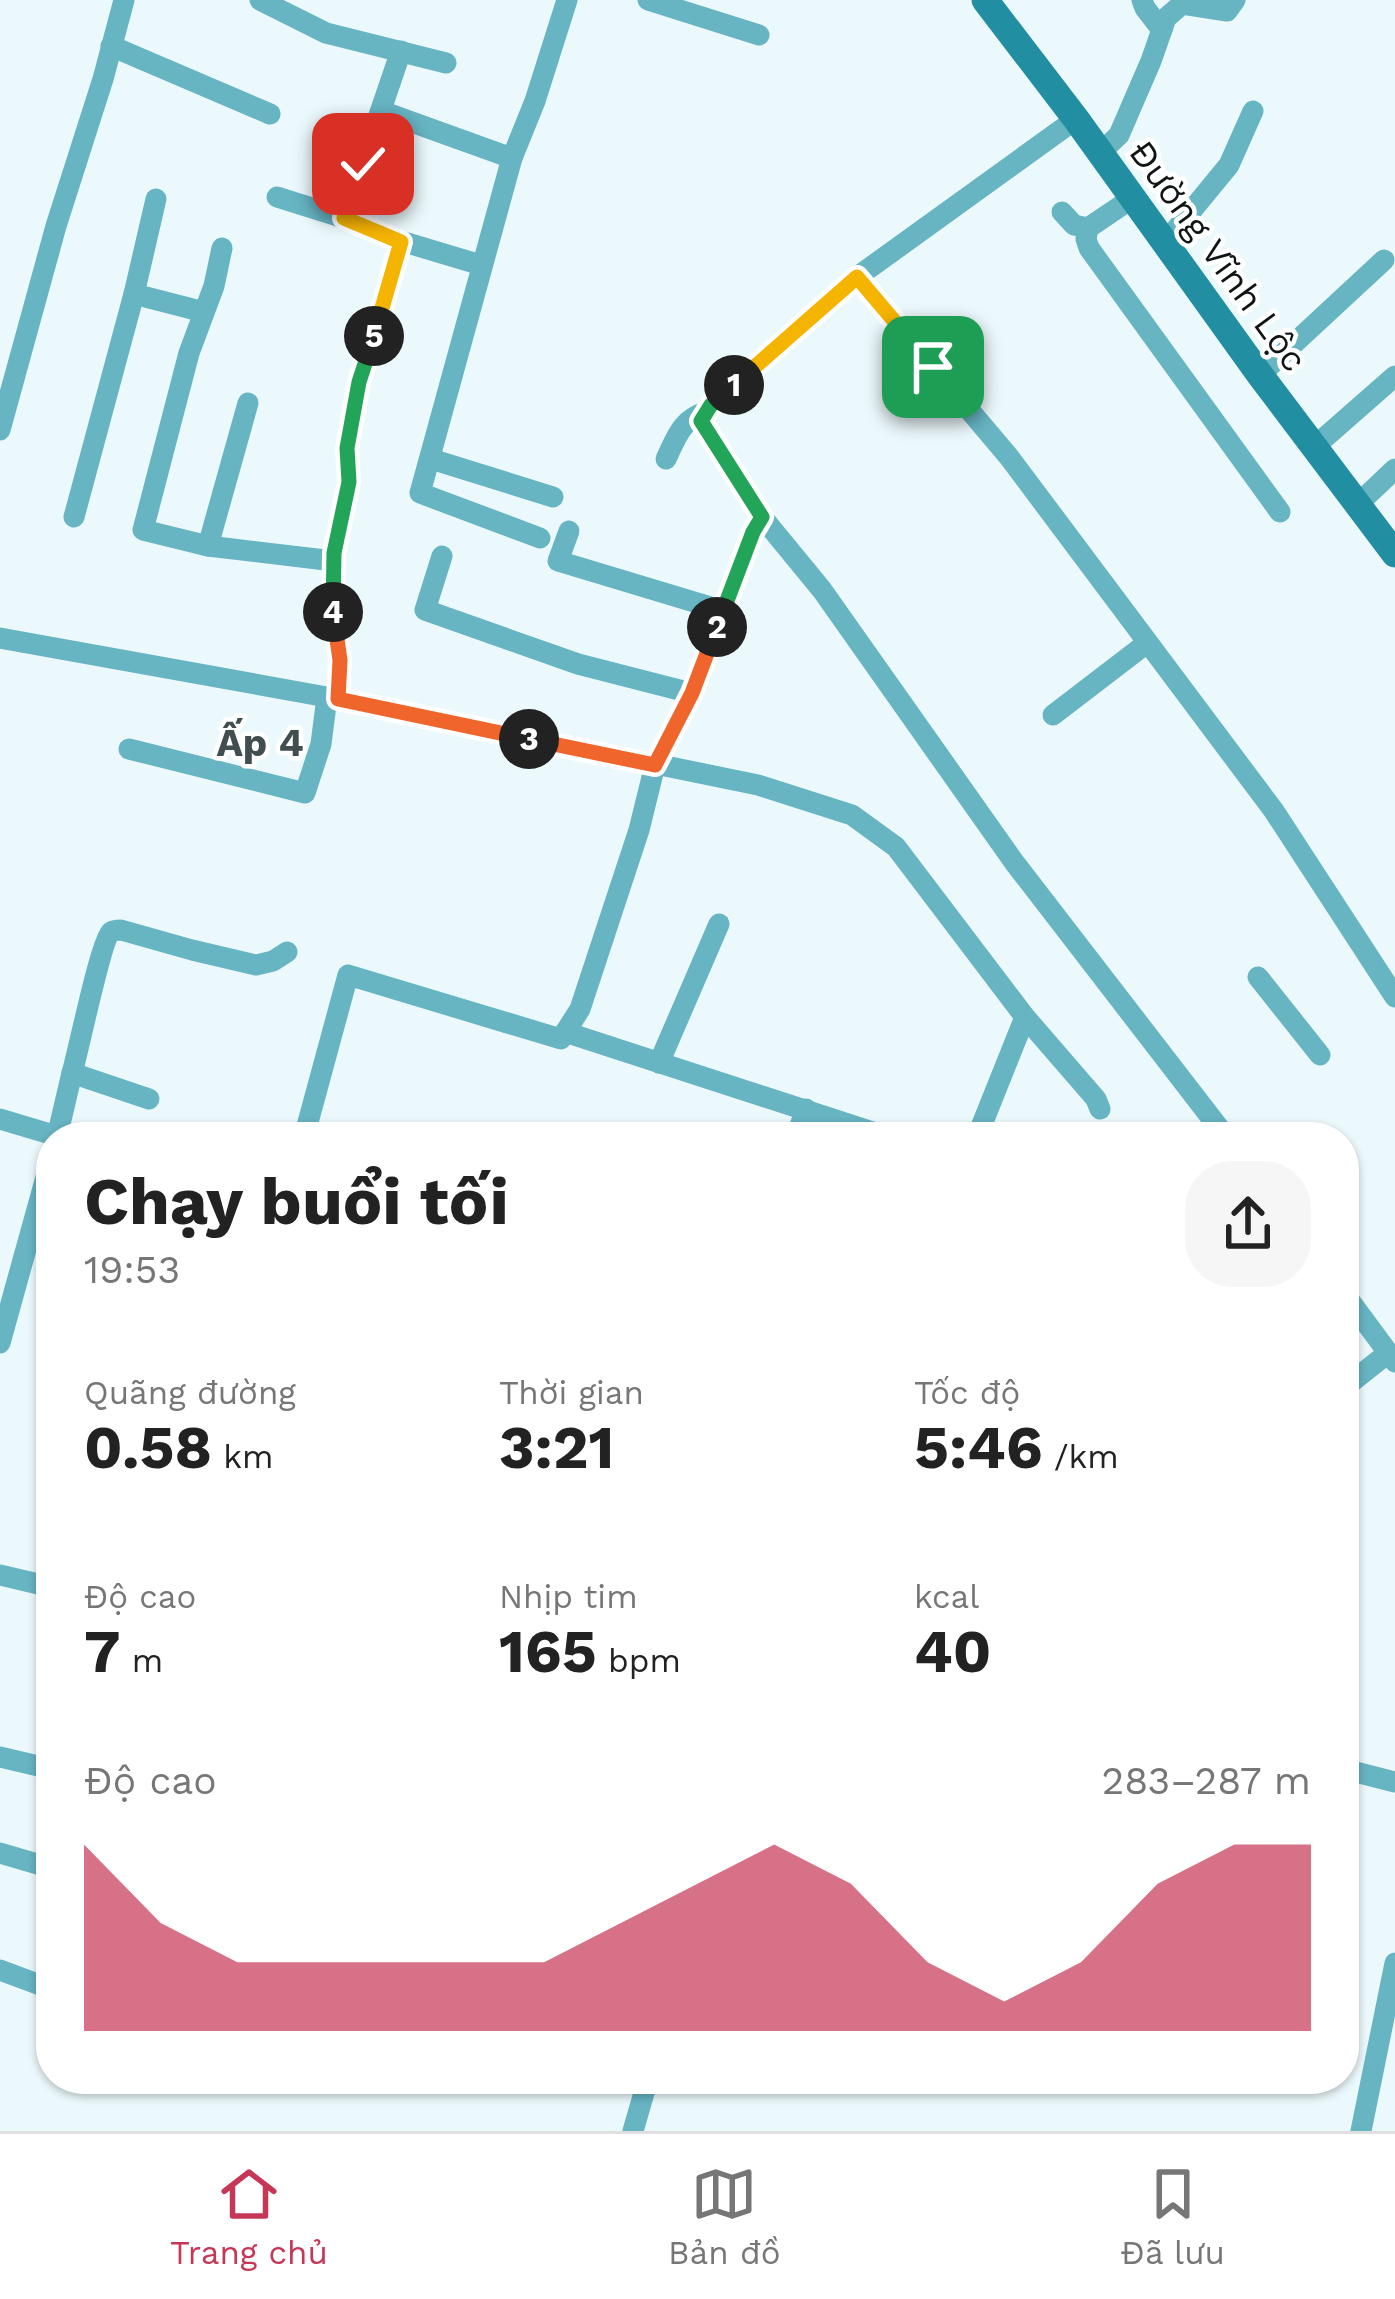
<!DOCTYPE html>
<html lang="vi">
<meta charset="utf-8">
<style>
:root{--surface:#fff;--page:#f6f6f6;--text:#222;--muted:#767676;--line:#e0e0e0;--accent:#c63657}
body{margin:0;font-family:"Work Sans",sans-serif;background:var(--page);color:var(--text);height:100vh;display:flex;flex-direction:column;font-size:45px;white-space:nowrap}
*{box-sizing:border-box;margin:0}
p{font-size:39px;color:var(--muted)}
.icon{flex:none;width:66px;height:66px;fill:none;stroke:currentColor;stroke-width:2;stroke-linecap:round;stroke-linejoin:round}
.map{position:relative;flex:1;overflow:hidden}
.side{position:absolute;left:36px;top:1122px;width:1323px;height:972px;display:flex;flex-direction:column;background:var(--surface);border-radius:48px;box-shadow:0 3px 9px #0004}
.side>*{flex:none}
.pin{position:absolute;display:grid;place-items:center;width:102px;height:102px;color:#fff;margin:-51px;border-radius:24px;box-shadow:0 6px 18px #0006}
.km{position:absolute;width:60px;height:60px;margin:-30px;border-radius:50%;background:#222;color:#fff;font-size:33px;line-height:60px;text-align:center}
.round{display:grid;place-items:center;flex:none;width:126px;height:126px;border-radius:48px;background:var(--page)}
.summary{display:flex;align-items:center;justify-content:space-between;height:204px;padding:0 48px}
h1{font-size:66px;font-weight:700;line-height:90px}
.figures{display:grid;grid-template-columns:repeat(3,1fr);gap:18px;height:204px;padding:12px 48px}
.figures div{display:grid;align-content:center}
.figures b{font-size:60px;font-weight:700}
.figures small{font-size:33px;font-weight:400}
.figures p{font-size:33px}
.chart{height:336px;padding:24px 48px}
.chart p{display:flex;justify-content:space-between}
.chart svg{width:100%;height:216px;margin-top:12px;fill:var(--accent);opacity:.7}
.tabs{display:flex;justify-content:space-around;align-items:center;height:168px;border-top:3px solid var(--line);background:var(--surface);font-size:33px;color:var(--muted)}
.tabs a{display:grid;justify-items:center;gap:6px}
.tabs .on{color:var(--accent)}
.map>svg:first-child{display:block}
</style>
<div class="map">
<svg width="1395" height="2131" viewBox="0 0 1395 2131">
<rect width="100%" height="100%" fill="#ecf9fc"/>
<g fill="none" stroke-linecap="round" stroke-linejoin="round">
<g stroke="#67b4c3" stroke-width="21">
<path d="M260,0L326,33L446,63"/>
<path d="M648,0L759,35"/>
<path d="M1142,0L1145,8L1162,30"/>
<path d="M111,46L270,114"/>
<path d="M381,111L512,158"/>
<path d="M1076,119L857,277L711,405L701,421L762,517L822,590L1014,862L1226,1137"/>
<path d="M1099,154L1119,135L1151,61L1166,18L1182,4L1227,11L1235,0"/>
<path d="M277,197L344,218L401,241"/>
<path d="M1062,212L1074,225L1088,228L1131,199"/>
<path d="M344,218L401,51"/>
<path d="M1088,228L1086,239L1089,248L1280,512"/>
<path d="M1165,243L1229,165L1253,111"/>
<path d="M222,248L214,286L189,353L143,530L208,546L334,561"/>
<path d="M857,277L1009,457L1274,811L1395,997"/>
<path d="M134,294L204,312"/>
<path d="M1260,375L1384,260"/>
<path d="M0,430L56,226L103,79L124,0"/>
<path d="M1314,447L1395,376"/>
<path d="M431,459L553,497"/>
<path d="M666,459C676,438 682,418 707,412"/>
<path d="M1358,504L1395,469"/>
<path d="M74,517L134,294L156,199"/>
<path d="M569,531L558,561L724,611"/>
<path d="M540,538L420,493L512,158L535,101L567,0"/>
<path d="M208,546L248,403"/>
<path d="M442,556L425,610L578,664L691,693"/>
<path d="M0,638L338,699L758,785L852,815L896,847L1025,1017L1096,1099L1100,1109"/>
<path d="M338,699L340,660L333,618L334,553L349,482L347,448L359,382L401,241L481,265"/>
<path d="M1053,715L1147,643"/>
<path d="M129,749L305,793L321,744L327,697"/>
<path d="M1258,977L1320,1055"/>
<path d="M565,1032L888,1137"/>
<path d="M659,1063L719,924"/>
<path d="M72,1073C78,1053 101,940 111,932C114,930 118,930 121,930L192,950L256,965L273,961L287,952"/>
<path d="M0,1119L57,1136"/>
<path d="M57,1137L72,1073L149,1099"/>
<path d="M304,1137L348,975L561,1039L580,1009L639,830L655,765L691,693L753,532L762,517"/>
<path d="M796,1137L806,1109"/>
<path d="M977,1137L1025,1017"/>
<path d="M1344,1293L1395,1362"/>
<path d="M0,1343L51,1159"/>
<path d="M1344,1388L1388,1353"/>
<path d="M0,1575L51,1587"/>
<path d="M0,1757L51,1769"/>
<path d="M1344,1769L1395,1782"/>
<path d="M0,1853L51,1868"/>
<path d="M0,1970L51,1989"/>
<path d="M633,2131L648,2079"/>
<path d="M1361,2131L1395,1963"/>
</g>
<path stroke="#228ea1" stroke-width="27" d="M985,0L1076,119L1260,375L1395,554"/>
</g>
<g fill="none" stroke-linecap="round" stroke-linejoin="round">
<g stroke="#fff" stroke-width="24">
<path id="split-1" d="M734,385L857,277L933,367"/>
</g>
<g stroke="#fff" stroke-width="24">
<path id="split-2" d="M717,627L753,532L762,517L701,421L711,405L734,385"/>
</g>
<g stroke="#fff" stroke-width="24">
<path id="split-3" d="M529,739L655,765L692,693L717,627"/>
</g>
<g stroke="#fff" stroke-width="24">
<path id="split-4" d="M333,612L340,660L338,699L529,739"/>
</g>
<g stroke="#fff" stroke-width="24">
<path id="split-5" d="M333,612L334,553L349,482L347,448L359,382L374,336"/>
</g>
<g stroke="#fff" stroke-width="24">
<path id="split-6" d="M363,164L344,218L401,242L374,336"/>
</g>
<use href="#split-1" stroke="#f5b400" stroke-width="15"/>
<use href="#split-2" stroke="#22a559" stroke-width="15"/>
<use href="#split-3" stroke="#f0652b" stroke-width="15"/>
<use href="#split-4" stroke="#f0652b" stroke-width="15"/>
<use href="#split-5" stroke="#22a559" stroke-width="15"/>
<use href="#split-6" stroke="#f5b400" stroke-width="15"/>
</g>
<g text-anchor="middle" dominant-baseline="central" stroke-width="9" stroke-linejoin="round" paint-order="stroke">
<g font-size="36" fill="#101415" stroke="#fff">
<text transform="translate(1218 256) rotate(54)">Đường Vĩnh Lộc</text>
</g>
<g font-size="39" font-weight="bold" fill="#424d4f" stroke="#fff">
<text x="260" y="742">Ấp 4</text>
</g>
</g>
</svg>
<div class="pin" style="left:933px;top:367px;background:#1e9e55"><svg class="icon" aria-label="arrive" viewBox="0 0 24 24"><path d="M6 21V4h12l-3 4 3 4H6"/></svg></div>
<div class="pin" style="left:363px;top:164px;background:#d93025"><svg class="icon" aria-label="check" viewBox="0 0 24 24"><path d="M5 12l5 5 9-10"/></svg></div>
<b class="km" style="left:734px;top:385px">1</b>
<b class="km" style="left:717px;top:627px">2</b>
<b class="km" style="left:529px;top:739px">3</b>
<b class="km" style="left:333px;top:612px">4</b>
<b class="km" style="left:374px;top:336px">5</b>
<section class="side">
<div class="summary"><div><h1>Chạy buổi tối</h1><p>19:53</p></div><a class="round"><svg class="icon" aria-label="share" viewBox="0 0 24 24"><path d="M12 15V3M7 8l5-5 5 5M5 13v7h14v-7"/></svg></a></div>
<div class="figures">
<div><p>Quãng đường</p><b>0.58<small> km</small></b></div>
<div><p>Thời gian</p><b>3:21</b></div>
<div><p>Tốc độ</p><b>5:46<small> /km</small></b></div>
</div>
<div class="figures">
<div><p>Độ cao</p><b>7<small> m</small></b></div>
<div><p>Nhịp tim</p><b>165<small> bpm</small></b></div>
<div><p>kcal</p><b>40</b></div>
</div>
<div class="chart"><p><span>Độ cao</span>283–287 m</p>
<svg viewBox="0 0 160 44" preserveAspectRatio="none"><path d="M0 44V6L10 22L20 30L30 30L40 30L50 30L60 30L70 22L80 14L90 6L100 14L110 30L120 38L130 30L140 14L150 6L160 6V44z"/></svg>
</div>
</section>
</div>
<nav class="tabs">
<a class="on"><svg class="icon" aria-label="home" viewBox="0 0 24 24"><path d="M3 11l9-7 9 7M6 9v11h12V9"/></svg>Trang chủ</a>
<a><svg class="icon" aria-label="map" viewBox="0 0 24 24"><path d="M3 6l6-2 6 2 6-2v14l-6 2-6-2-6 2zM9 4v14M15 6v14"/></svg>Bản đồ</a>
<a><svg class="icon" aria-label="saved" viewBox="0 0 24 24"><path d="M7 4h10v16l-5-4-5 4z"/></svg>Đã lưu</a>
</nav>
